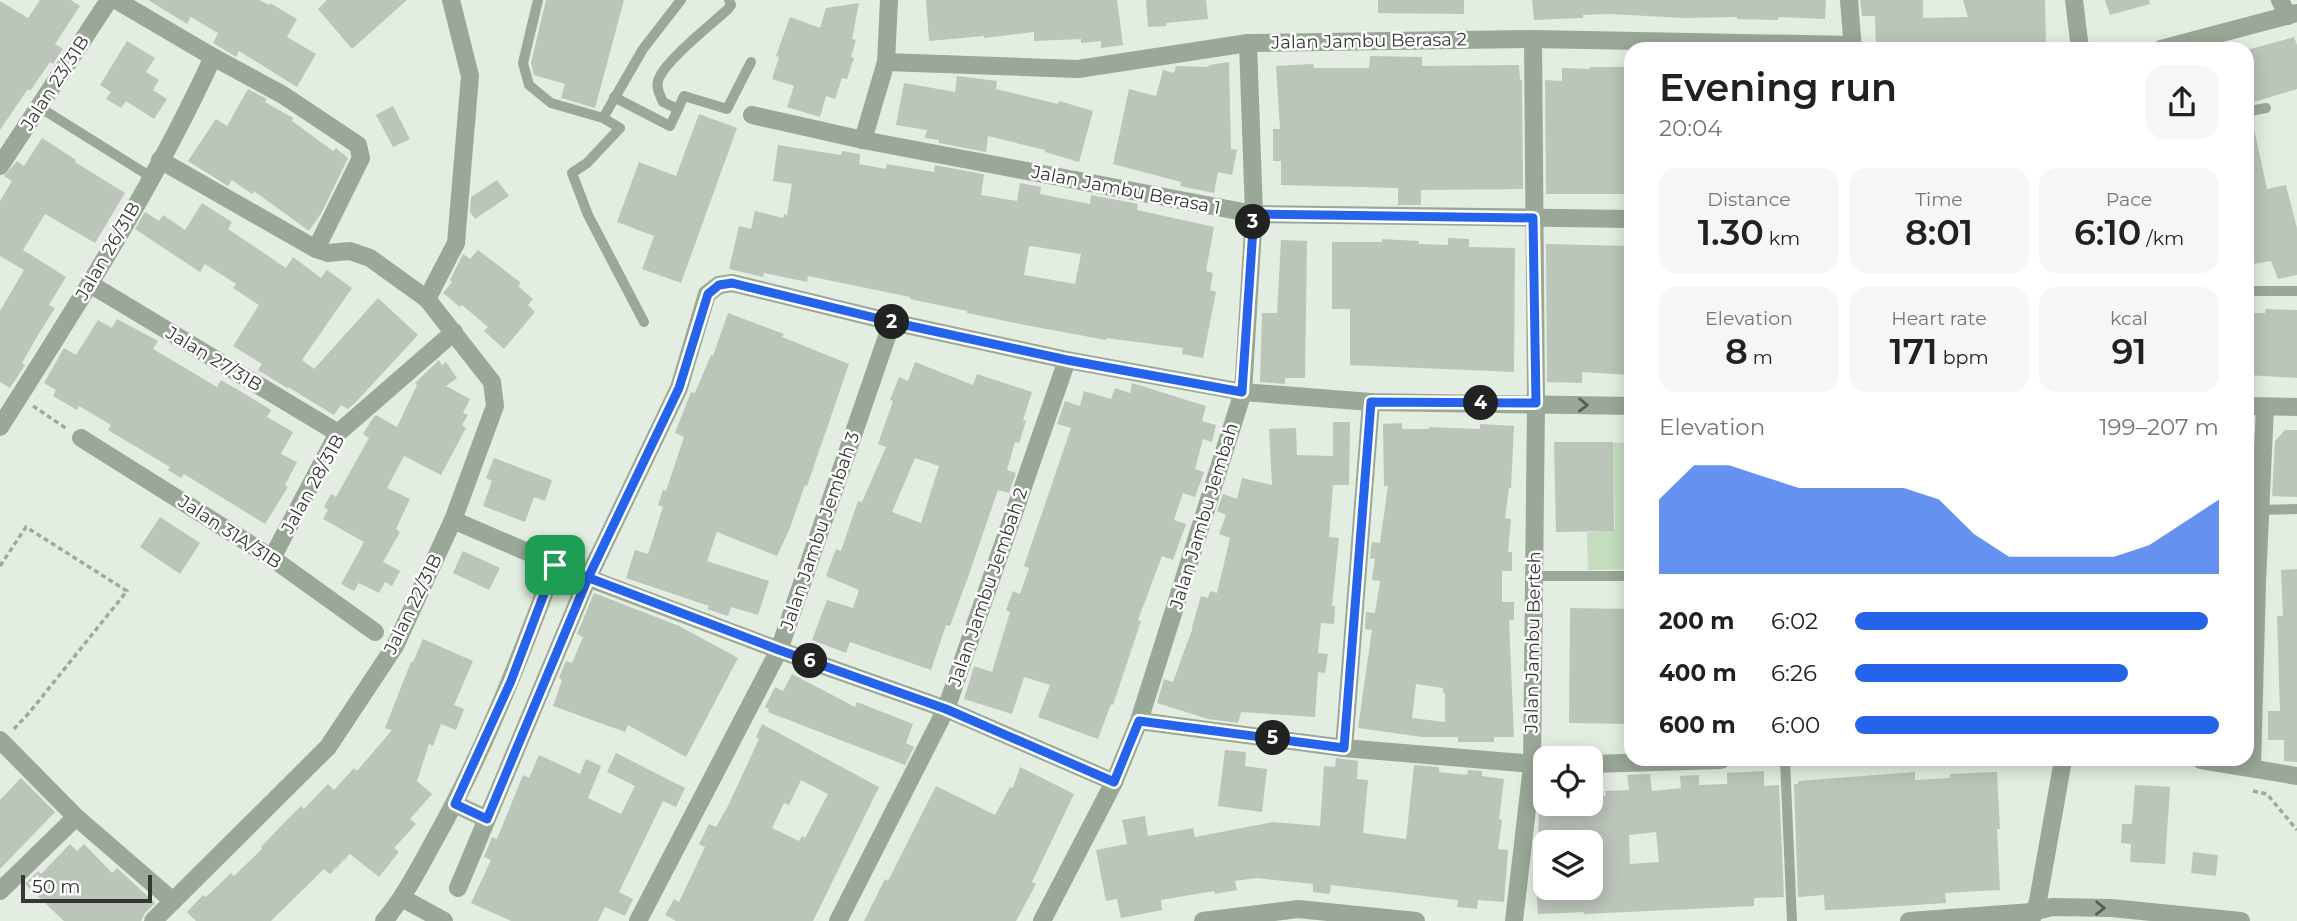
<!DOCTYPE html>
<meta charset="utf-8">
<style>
:root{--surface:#fff;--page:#f6f6f6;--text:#202124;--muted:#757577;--accent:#2563eb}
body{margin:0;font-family:Montserrat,sans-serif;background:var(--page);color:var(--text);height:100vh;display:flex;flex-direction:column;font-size:26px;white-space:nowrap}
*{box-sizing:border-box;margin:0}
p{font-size:23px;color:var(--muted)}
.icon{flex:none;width:38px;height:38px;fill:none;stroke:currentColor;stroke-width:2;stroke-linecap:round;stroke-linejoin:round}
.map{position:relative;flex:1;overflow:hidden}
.drawer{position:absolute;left:1624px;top:42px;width:630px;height:724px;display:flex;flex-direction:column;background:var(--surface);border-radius:21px;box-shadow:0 4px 18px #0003}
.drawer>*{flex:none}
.tools{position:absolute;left:1533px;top:746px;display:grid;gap:14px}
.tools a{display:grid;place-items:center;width:70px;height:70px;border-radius:14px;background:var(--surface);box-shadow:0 4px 18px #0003;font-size:35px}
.scale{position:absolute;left:21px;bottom:18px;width:131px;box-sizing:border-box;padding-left:7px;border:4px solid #343833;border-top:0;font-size:19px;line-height:24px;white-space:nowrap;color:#343833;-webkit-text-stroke:5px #fff;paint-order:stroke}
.pin{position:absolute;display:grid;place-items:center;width:60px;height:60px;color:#fff;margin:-30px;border-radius:14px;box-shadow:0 4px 10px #0006}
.km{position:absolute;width:35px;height:35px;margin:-18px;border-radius:50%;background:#222;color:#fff;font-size:19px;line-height:35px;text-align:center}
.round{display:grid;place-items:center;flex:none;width:74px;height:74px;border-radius:21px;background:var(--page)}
.overview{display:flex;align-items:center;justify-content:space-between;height:119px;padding:0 35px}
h1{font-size:38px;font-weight:600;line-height:52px}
.figures{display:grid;grid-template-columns:repeat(3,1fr);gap:10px;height:119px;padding:7px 35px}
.figures div{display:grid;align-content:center;border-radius:18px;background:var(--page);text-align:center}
.figures b{font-size:35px;font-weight:600}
.figures small{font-size:19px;font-weight:400}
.figures p{font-size:19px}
.chart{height:196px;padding:14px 35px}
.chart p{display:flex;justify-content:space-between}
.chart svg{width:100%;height:126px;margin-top:7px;fill:var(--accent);opacity:.7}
ul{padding:0 35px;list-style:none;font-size:23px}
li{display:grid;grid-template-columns:112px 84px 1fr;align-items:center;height:52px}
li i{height:18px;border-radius:9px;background:var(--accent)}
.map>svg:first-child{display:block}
</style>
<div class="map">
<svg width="2297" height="921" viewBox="0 0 2297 921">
<rect width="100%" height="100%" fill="#e3ede1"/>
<path fill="#c3ddbe" d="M1631,442V569L1588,570L1587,533L1615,529L1613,443Z"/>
<g fill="#bbc5b9" fill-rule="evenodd">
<path d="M40,0H71L80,6L55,44L63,49L53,64L50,62L30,91L28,89L0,130V1L28,18Z"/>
<path d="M148,0H259L269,5L270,3L297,19L287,37L316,54L297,87L239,51L236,57L213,43L218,33L191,17L187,24Z"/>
<path d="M327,0H407L352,49L318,9Z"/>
<path d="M546,0H624L595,108L561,98L565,84L534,75L531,63Z"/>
<path d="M926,0H1117L1123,45L1101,48V41L1081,43V39L1034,41V32L984,38V36L929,41Z"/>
<path d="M1146,0H1206L1208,19L1166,23V26L1148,27Z"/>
<path d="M1378,0H1464V14L1378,13Z"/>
<path d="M1532,0H1826L1825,19L1778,17V20L1737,19V17L1683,18L1610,14L1583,15V18L1534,20Z"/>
<path d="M1860,0H1923V18L1968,17L1963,0H2045L2046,49H1876L1875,16H1862Z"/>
<path d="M2105,0H2149L2150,4L2110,15Z"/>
<path d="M859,3L852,39L856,40L851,57L854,58L847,79L842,78L835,99L826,96L820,117L787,107L794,86L772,79L779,57L776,56L790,17L820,28L826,8Z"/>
<path d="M2294,37L2297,45V89L2247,104V50Z"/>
<path d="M127,41L155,58L146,72L159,80L153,90L167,99L154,119L126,101L121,108L106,99L111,92L100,85Z"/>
<path d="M1370,56L1422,57V66L1519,65L1520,80H1522L1523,189L1421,190V205H1398V188L1281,185V161H1273V129H1280L1276,66L1313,64L1314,68H1369Z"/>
<path d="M1229,62L1231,149L1237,150L1232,175L1218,172L1214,193L1180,186L1181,182L1113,164L1129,89L1156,96L1163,70L1174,73L1176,66L1208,67L1209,65Z"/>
<path d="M1590,67H1628V131H1631V194H1546L1545,80L1562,81V68L1590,69Z"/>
<path d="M957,76L997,81L996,89L1058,104L1059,101L1093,111L1079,162L1045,152V150L988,136L986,152L939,143V140L925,138L927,130L896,125L904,83L955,92Z"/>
<path d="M248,89L267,99L265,102L293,118L292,121L333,151L336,148L348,158L322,212L309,231L254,191L252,194L232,180L228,186L188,161L216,119L227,126Z"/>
<path d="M393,106L410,139L393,147L376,115Z"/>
<path d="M699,114L737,128L681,283L642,269L654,236L617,222L639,162L676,176Z"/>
<path d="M2247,124H2253L2267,189L2286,185L2297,228V275L2278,279L2271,261L2247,265Z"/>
<path d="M42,138L76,160L75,162L125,193L95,243L45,214L23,250L66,277L49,305L55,308L38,335L22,363L25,365L10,388L0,382V311L24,270L0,256V201L12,181L4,176L17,161L24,166Z"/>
<path d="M778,145L841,155L842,151L860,154L859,164L886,169L887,164L934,172L935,165L982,174L984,175L981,195L1017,201L1020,183L1041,187L1040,194L1090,204L1091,195L1138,204L1137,210L1214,227L1206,271L1213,273L1210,290L1216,292L1203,358L1182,354L1183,348L1106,338V340L1025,325L967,313V311L910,299V297L808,276L807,282L764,273L763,277L729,269L739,226L751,229L755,211L783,218L784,214L787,215L792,184L773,181ZM1031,246L1081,254L1075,284L1024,275L1029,247Z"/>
<path d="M497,180L509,196L475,219L470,212L471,197Z"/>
<path d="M202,203L232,222L228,229L286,268L293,257L321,278L327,270L352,288L302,360L314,369L378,298L418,335L355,403L348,409L341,405L334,415L288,387L287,388L258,370L262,364L233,346L259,305L233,288L236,284L205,264L200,272L135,229L145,212L159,221L163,215L185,230Z"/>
<path d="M1448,238L1469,239V247L1515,248L1514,372L1350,365V309H1332V242H1382V239L1419,241V244L1448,245Z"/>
<path d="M1281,240L1307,241L1305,378H1285V384L1260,382L1262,313H1277Z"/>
<path d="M1546,244L1630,246L1631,375L1582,372V383L1547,382Z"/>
<path d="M478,250L521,283L518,286L533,299L528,305L535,312L504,349L484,331L488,327L462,305L460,307L443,293L452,282L450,280L463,254L470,259Z"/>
<path d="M2266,309L2297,310V378L2247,375V313H2265Z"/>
<path d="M728,313L784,334L782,337L849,364L807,486L805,485L790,528L777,556L717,532L707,561L769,581L758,615L731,607L728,616L707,609L709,606L626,578L635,550L648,554L663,507L658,505L663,490L666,491L684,437L675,433L691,392L695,393L711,355L713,356Z"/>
<path d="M117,319L158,341L153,349L180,365L217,387L221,380L240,391L271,410L267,417L293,432L281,454L297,462L285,485L288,487L265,524L184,474L181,478L168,470L170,467L108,430L111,425L79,406L77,410L53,396L56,390L44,383L64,348L76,355L98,320L112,328Z"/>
<path d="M439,360L442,365L446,362L457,378L446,386L470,399L463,413L468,415L462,425L466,428L441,475L404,456L387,488L410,499L396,529L400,532L383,562L400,571L392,586L385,582L379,593L359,583L354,591L341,584L364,542L323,519L328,510L324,507L331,494L336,497L369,438L363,434L373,418L376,415L397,427L417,385L415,383Z"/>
<path d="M915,362L973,385L977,374L1032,392L1023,420L1026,421L1019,443L1015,442L1007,470L1016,473L1009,493L998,490L967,580L950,626L946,625L931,670L850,642L846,653L812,640L827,600L853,608L859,590L826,576L836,549L841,551L858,501L862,502L886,447L878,444L893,401L890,400L899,377L908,381ZM915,458L939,466L921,523L892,512Z"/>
<path d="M1132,383L1206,406L1202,421L1216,425L1212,442L1203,439L1195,469L1204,472L1195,497L1183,493L1174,520L1186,524L1173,560L1162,556L1138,620L1141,621L1113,705L1111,704L1098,739L1038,717L1050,685L1024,677L1012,714L964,699L974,666L992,672L1010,612L1006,610L1013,591L1020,594L1029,568L1024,566L1071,428L1057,424L1065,401L1080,406L1084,391L1111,399L1115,388L1130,393Z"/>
<path d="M1333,422H1350L1349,485H1333L1329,537L1339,538L1332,606H1335L1334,624L1321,623L1318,653L1328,654L1325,673L1318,672L1315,717L1241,712L1238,723L1208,719L1157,703L1164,679L1173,682L1193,627H1192L1201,596L1208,598L1210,591L1217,593L1230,538L1219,534L1226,515L1217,511L1223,494L1237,499L1242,478L1272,485L1269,429L1296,428L1297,455L1333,456Z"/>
<path d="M1402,423V429H1429V427L1480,429V424L1514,426L1511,488H1509L1505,518L1511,519L1508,552H1512V571H1502V602H1514V620H1509L1514,737H1494V742H1458V737H1422L1358,728L1372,630L1365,629L1366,612L1375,613L1380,581L1372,580L1375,559L1370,558L1371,548L1372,542L1380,543L1388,486H1384L1383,424ZM1416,684L1443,688V693H1445V722L1412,718Z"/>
<path d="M2285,430H2297V497L2272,496L2275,441Z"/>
<path d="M1554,442H1613L1614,531L1556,532Z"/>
<path d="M494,458L552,480L545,501L534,497L525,522L483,506L492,481L486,478Z"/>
<path d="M160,517L200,543L180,574L140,547Z"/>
<path d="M463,551L500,568L489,590L453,573Z"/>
<path d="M2297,569V762L2284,761V740H2268V711H2280L2277,616H2283L2281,570Z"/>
<path d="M594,593L679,626L738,658L686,757L628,725L625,732L553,706L562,680L559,678L566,661L572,663L583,637L577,634Z"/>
<path d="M1570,608L1631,609V724L1569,723Z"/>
<path d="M423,639L473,661L454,705L464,709L456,730L441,724L433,746L429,744L417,781L432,794L410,819L416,824L394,848L399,852L379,877L350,854L330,874L324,869L271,921H196L187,912L203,895L206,897L231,873L234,876L262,849L261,847L282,825L301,806L304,809L328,784L334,790L354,768L357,771L392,730L385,728L411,662H413Z"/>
<path d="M792,674L855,707L857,702L913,724L906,743L914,747L905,765L768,712L769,709L765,707L775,687L783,691Z"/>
<path d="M762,724L879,787L813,921H676L665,915L674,899L679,902L705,847L699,844L709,824L716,827L728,806L759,739L756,737ZM801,780L828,794L805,838L802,836L799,841L772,828L784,803L789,805Z"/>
<path d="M1225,750L1246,752L1245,766L1267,769L1262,812L1218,806Z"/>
<path d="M616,753L685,788L676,807L663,801L619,892L633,899L625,916L605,907L598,921H511L471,903L491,860L484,857L492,837L497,839L523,775L529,778L539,755L580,774L586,759L601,766L588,798L621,814L635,786L607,772Z"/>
<path d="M1336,758L1358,761L1357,779L1368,780L1363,833L1406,839L1414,765L1439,767V772L1467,775L1468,770L1482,771V776L1504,779L1499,819L1502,820L1498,849L1508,850L1504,902L1478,900L1477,909L1457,907L1458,900L1331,885L1330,894L1313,892V884L1256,878L1235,881L1237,890L1215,894L1214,891L1161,900L1162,910L1121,918L1117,899L1106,901L1096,850L1127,844L1122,820L1145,816L1148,836L1193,828L1195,837L1273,822L1320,826L1324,766L1335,767Z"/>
<path d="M1020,767L1074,794L1032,882L1036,884L1016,921H864L885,879L888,881L936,786L995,815L1010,787L1013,788Z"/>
<path d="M1764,771V786L1779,785L1784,897L1754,898V906L1584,914V912L1538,914L1536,887H1591V842H1538L1539,803H1591V797L1606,796L1605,791L1629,790L1627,775L1650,774L1652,791L1681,788L1680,776L1699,775V785L1727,784V773ZM1656,832L1659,862L1630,864L1629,835Z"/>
<path d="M1915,772V780L1950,778V774L1997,772L2000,829H1997L2000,890L1945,893L1946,903L1851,909L1825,910L1824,895L1798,897L1794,784H1798V781Z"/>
<path d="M21,778L55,812L0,869V800Z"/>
<path d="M2135,785L2170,787L2165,864L2130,862L2131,844L2121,843L2122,824H2132Z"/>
<path d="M70,844L77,851L84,844L112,873L117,868L155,903L145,913L141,921H64L25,884L38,871L41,874Z"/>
<path d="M2193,852L2218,855L2216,876L2191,873Z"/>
</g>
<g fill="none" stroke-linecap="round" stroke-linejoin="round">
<g stroke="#a1a99f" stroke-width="3.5" stroke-dasharray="5 3.5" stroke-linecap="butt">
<path d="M33,406L67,429"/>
<path d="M0,566L26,527L127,591L29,713L13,730"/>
<path d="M2253,791L2267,794L2297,830"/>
</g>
<g stroke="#9aa897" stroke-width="10">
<path d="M538,0L523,63L529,85L551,103L603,118L620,128L587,163L572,173L588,215L644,322"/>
<path d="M614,97L670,126L684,96L727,109L751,62"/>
<path d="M39,107L151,177"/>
<path d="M678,109L663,102C660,95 656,88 658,81C663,62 712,24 728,9L731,5L729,0"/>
<path d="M2250,111L2266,108"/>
<path d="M603,118L643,49L681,0"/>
<path d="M2247,291H2297"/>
<path d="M2260,510L2297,509"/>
<path d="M1534,576H1625L1631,578"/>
<path d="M1785,760L1792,921"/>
</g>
<g stroke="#9aa897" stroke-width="18">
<path d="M1849,0L1853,49"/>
<path d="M2074,0L2080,49"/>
<path d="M2280,0L2288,16"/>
<path d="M2161,49L2297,13"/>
<path d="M213,57L283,95L358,145L361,158L316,249"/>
<path d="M886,62L1078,69L1248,43L1533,39L1853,45"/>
<path d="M752,115L863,140L1254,214L1631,219"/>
<path d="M863,140L886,62L889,0"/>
<path d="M0,166L109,0"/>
<path d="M90,284L338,433"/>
<path d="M427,299L456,243L470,76L451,0"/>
<path d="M2247,406L2297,407"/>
<path d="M0,427C76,307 154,186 213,57L116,0"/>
<path d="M81,438L272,558L375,632"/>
<path d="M453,520L588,578L779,650L946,709L1114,782"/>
<path d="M272,558L338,433L454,332"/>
<path d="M1139,721L1344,748L1545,765"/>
<path d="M0,740L76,817L173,901"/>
<path d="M1344,748L1371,402"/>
<path d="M2201,760L2297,776"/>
<path d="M1591,764L1721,760"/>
<path d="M2252,767L2257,582L2265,407"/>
<path d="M455,804L487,819"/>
<path d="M458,888L588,578L679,388L707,294L719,285L732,283L892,322L1067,360L1243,392L1371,402L1631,406"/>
<path d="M0,891L76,817"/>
<path d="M402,898L444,921"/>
<path d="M153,921L328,747L395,646L453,520L495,406L492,382L427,299L370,258L350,251L328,253L316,249L160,160"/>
<path d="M384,921C405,896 419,868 435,839C484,752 520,658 555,565"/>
<path d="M638,921L779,650L892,322"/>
<path d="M838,921L946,709L1067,360"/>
<path d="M1042,921L1114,782L1139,721L1243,392L1254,214L1248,43"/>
<path d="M1203,921L1298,909L1416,921"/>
<path d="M1514,921L1532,766L1536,403L1533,39"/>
<path d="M1909,921L2032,912"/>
<path d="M2031,921L2038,901L2063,760"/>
</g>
<path stroke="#9aa897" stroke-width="18" d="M2032,912L2052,907L2111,908L2241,921"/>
</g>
<defs><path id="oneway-chevron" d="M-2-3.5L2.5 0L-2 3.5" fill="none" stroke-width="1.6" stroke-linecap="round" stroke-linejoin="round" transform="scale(1.75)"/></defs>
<g stroke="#585f56">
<use href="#oneway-chevron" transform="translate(1583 405) rotate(1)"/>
<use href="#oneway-chevron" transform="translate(2100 908) rotate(1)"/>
</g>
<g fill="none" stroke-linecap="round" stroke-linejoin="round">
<g stroke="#fff" stroke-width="14">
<path id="route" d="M555,565L511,681L455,804L487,819L588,578L679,388L708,294L719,285L732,283L892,322L1067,360L1242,392L1254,214L1533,218L1536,403L1371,402L1344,748L1139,721L1114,782L946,709L779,650L555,565"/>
</g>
<use href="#route" stroke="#2563eb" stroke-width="9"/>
</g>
<g text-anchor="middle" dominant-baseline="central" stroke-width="5" stroke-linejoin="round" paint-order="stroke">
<g font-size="18" fill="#343833" stroke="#fff">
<text transform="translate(1369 41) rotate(-1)">Jalan Jambu Berasa 2</text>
<text transform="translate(55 83) rotate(-57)">Jalan 23/31B</text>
<text transform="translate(1126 190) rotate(11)">Jalan Jambu Berasa 1</text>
<text transform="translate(108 251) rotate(-60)">Jalan 26/31B</text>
<text transform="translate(214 359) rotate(31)">Jalan 27/31B</text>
<text transform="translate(313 484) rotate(-61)">Jalan 28/31B</text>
<text transform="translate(1204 516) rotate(-73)">Jalan Jambu Jembah</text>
<text transform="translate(820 531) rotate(-71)">Jalan Jambu Jembah 3</text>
<text transform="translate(230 532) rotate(33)">Jalan 31A/31B</text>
<text transform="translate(988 587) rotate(-71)">Jalan Jambu Jembah 2</text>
<text transform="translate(413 604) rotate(-64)">Jalan 22/31B</text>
<text transform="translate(1533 642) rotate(-89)">Jalan Jambu Berteh</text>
</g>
</g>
</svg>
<div class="tools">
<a><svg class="icon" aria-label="locate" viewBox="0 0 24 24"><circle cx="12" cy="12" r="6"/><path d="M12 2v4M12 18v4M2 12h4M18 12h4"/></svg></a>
<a><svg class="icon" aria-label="layers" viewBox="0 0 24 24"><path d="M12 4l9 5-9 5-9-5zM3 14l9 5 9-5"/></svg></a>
</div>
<div class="scale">50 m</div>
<div class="pin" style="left:555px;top:565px;background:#1e9e55"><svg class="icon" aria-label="arrive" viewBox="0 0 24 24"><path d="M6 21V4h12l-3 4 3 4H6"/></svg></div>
<b class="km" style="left:892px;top:322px">2</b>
<b class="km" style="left:1253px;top:222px">3</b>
<b class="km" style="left:1481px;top:403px">4</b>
<b class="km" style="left:1273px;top:738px">5</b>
<b class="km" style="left:810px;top:661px">6</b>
<section class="drawer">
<div class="overview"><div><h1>Evening run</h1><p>20:04</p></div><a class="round"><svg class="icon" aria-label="share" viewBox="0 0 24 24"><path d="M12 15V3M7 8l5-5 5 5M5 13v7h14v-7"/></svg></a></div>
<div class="figures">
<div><p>Distance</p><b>1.30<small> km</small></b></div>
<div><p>Time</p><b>8:01</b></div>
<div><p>Pace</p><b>6:10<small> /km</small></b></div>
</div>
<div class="figures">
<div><p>Elevation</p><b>8<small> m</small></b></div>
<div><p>Heart rate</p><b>171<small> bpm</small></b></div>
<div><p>kcal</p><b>91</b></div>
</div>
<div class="chart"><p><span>Elevation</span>199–207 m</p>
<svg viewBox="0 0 160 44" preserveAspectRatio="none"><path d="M0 44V18L10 6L20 6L30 10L40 14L50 14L60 14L70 14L80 18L90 30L100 38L110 38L120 38L130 38L140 34L150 26L160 18V44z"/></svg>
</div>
<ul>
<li><b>200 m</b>6:02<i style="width:97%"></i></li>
<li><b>400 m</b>6:26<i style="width:75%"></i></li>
<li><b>600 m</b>6:00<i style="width:100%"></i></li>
</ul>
</section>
</div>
